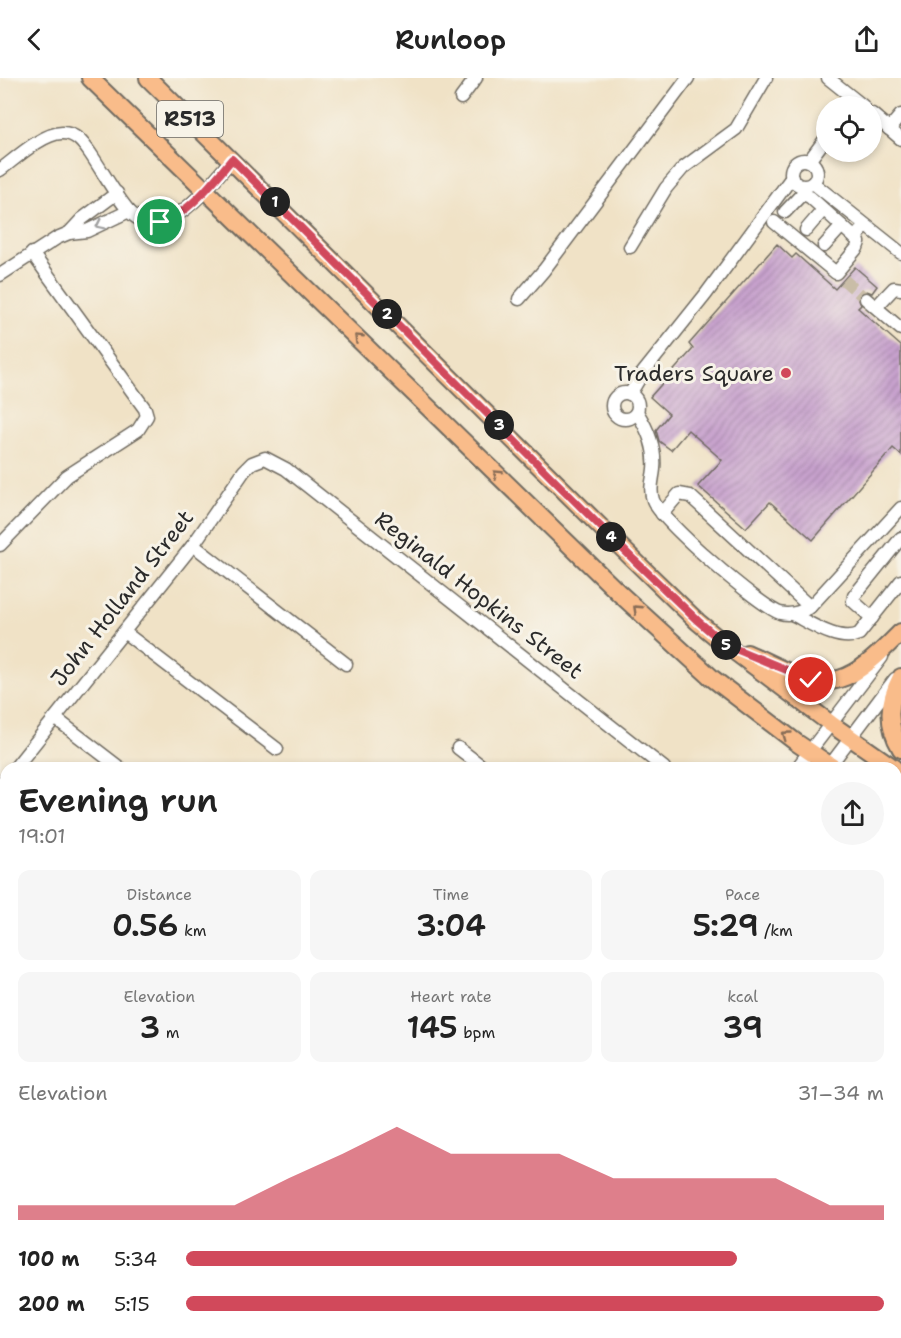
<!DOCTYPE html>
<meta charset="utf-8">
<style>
:root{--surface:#fff;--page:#f6f6f6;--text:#222;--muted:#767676;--accent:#d1495b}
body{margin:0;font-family:"Shantell Sans",sans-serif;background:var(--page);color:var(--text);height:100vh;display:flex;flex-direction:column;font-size:22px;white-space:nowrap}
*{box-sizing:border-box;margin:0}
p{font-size:20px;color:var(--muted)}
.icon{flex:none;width:33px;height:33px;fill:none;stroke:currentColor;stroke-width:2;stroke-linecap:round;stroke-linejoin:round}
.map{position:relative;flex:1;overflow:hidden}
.drawer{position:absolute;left:0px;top:684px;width:902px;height:576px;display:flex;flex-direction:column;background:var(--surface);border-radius:18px 18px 0 0;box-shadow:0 3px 9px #0003}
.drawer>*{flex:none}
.controls{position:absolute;left:816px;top:18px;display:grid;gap:12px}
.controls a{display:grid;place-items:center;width:66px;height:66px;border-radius:50%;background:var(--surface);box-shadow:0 3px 9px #0003;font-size:30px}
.pin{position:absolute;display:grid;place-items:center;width:51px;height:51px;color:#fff;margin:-26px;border:3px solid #fff;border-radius:50%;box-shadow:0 2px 6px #0007}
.km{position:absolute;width:30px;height:30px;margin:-15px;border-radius:50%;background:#222;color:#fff;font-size:16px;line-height:30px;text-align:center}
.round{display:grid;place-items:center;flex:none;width:63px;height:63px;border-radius:32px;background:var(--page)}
.overview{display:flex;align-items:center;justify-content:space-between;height:102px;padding:0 18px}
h1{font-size:33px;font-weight:600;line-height:45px}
.figures{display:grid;grid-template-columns:repeat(3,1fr);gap:9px;height:102px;padding:6px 18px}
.figures div{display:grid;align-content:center;border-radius:12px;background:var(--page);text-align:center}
.figures b{font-size:30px;font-weight:600}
.figures small{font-size:16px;font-weight:400}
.figures p{font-size:16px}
.chart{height:168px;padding:12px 18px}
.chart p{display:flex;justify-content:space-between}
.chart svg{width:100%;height:108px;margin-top:6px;fill:var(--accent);opacity:.7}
ul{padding:0 18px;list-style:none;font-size:20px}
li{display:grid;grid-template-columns:96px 72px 1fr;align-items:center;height:45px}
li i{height:15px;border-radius:8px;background:var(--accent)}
header{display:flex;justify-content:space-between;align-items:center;height:78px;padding:0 18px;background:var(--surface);font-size:27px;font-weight:600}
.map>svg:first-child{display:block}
</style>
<header><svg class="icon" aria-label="back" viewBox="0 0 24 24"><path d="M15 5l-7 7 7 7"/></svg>Runloop<svg class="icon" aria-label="share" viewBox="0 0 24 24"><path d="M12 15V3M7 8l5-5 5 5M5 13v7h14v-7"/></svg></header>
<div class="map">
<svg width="901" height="1260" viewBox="0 0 901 1260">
<defs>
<pattern id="building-hatch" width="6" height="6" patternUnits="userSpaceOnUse" patternTransform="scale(1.5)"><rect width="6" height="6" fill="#c8a2ce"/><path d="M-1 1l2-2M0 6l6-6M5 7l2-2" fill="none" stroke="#a384a7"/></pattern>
</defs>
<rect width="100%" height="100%" fill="#f7f3e8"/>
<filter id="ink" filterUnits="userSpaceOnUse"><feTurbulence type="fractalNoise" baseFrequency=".0167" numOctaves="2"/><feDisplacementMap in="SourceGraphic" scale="12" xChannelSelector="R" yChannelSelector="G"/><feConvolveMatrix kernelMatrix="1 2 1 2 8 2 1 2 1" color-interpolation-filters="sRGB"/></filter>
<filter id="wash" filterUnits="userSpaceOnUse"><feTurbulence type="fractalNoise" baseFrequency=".008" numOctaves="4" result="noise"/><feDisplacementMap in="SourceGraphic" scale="24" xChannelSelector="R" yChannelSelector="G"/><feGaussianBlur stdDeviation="1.35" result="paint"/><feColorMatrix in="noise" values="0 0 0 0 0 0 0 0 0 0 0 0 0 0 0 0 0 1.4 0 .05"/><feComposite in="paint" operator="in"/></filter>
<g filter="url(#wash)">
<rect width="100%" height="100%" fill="#f0e2c6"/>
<path fill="#e5d3f1" d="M896,774L901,776V1260H422V1254H896Z"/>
<g id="blocks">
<path fill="url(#building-hatch)" d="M777,166L792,180L796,176L835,211L855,189L877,208L872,215L867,213L860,215L858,220L861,227L858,230L901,268V377L893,370L813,462L770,424L746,450L698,408L722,382L688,352L671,372L659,363L656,352L669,336L650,319L693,271L689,266Z"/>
</g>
</g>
<g filter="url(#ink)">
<use href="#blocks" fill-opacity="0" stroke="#706b61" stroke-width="1.5"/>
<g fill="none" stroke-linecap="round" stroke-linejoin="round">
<path stroke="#c9bda7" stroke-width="12" stroke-dasharray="12 6" stroke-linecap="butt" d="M844,202L866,221"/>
<g stroke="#706b61" stroke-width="15">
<g id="minor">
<path d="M828,0L863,28"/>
<path d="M461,20L476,0"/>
<path d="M872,36L901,61"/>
<path d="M889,51L901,37"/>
<circle cx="804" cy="95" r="13"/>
<path d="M809,83L826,60"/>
<path d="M0,92C15,81 43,55 62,55C76,55 83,65 90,75C103,94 114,115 128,132C163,172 211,106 232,81"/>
<path d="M813,105L901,175"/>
<path d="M785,134L802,116L810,119L855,160L865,149"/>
<path d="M774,144L836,195L857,170L859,164L855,160"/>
<path d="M806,152L823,132"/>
<path d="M69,155L82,141L117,115"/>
<path d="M824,168L842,148"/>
<path d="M630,169L666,110L683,90L736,51L766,0"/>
<path d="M0,197L57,160L69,155L87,153L129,133"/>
<path d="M519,221L544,192L688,0"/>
<path d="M866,221L901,251"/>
<path d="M876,229L894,210L901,211"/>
<circle cx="625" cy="328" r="13"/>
<path d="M630,316L642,296L706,216L792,99"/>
<path d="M637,334C648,352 656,370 654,391C653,402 649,411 653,422C660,442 759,528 780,535C791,538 801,534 810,529L901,430"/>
<path d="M662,436L679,416L690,418L810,529"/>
<path d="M0,467L67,398L138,352L147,338L145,331L32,175"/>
<path d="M193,467L346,586"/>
<path d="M792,536C810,545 839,565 859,556L901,503"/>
<path d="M872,540L853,523L854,518L901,460"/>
<path d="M124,554L277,671"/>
<path d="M55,640L120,690"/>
<path d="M458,670L484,690"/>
<path d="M15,690L193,467L244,393L252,385L265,380L286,391L664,690"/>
<path d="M797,690L882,579"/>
<path d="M828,690L895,601"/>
<path d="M0,709L6,701"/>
<path d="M0,738L6,742"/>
<path d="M896,790L901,793"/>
<path d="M0,879L6,884"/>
<path d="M0,1012L6,1017"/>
<path d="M896,1039L901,1032"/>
<path d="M896,1048L901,1054"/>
<path d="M0,1164L6,1168"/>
<path d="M115,1254L122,1260"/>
<path d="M378,1254L386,1260"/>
<path d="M394,1254L402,1260"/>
<path d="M436,1254L444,1260"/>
<path d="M243,1260L248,1254"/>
<path d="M364,1260L370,1254"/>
</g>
</g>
<g stroke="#706b61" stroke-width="20">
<g id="major">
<path d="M90,0L619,515L712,600L797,665L834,690"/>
<path d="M148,0L634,482L698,544L726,567L831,646L894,690"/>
<path d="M747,575C766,583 787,595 807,601C847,613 875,579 901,554"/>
<path d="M901,599C888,624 886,646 901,671"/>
<path d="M896,734L901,738"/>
<path d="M896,749L901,752"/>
</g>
</g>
<use href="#minor" stroke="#fff" stroke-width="12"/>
<use href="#major" stroke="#f9bc8a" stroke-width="16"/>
</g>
<defs><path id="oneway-chevron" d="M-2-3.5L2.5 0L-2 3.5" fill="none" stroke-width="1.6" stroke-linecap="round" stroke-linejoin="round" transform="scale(1.5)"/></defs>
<use stroke="#a0a0a0" href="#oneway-chevron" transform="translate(100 147) rotate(154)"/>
<g stroke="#886c56">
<use href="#oneway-chevron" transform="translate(358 260) rotate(-136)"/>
<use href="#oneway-chevron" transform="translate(497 396) rotate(-136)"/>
<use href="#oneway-chevron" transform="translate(637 531) rotate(-137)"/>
<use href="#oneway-chevron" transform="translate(786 657) rotate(-144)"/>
</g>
</g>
<g fill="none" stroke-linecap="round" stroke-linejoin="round" filter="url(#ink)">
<g stroke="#fff" stroke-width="12">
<path id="route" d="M160,144C185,140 216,101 232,81L634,482L698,543L726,567L811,602"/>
</g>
<use href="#route" stroke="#d1495b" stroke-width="8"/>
</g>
<circle fill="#d1495b" stroke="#f7f3e8" stroke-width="2" cx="786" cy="295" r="6"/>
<g text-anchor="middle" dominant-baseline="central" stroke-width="6" stroke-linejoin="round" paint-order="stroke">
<rect fill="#f7f3e8" stroke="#686764" stroke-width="1.5" x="157" y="23" width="66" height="36" rx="4.5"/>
<g font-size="21" font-weight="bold" fill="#2b2b2b">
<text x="190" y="41">R513</text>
</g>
<g font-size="22" fill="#2b2b2b" stroke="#f7f3e8" text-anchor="end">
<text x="774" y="295">Traders Square</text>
</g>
<g font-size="22" fill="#2b2b2b" stroke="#f7f3e8">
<text transform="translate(479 517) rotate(38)">Reginald Hopkins Street</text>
<text transform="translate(122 520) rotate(-52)">John Holland Street</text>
</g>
</g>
</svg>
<div class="controls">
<a><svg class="icon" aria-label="locate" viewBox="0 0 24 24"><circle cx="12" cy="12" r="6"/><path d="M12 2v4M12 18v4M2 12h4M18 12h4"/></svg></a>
</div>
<div class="pin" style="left:160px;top:144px;background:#1e9e55"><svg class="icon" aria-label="arrive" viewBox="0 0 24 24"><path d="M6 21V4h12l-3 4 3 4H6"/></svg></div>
<div class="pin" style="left:811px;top:602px;background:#d93025"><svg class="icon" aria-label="check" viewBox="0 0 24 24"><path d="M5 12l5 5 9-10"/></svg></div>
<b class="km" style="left:275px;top:124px">1</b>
<b class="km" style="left:387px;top:236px">2</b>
<b class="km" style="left:499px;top:347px">3</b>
<b class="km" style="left:611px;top:459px">4</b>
<b class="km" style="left:726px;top:567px">5</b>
<section class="drawer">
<div class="overview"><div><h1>Evening run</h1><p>19:01</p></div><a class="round"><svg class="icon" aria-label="share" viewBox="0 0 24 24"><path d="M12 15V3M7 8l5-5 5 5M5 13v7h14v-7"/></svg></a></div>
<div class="figures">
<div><p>Distance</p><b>0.56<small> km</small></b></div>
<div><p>Time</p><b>3:04</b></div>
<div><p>Pace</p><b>5:29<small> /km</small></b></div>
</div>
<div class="figures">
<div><p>Elevation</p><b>3<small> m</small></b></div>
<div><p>Heart rate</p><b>145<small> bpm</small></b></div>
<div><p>kcal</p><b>39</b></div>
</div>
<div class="chart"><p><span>Elevation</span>31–34 m</p>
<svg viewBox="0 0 160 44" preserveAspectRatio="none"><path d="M0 44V38L10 38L20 38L30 38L40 38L50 27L60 17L70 6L80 17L90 17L100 17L110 27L120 27L130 27L140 27L150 38L160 38V44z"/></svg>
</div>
<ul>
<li><b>100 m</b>5:34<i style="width:79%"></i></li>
<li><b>200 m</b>5:15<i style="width:100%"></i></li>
</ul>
</section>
</div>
